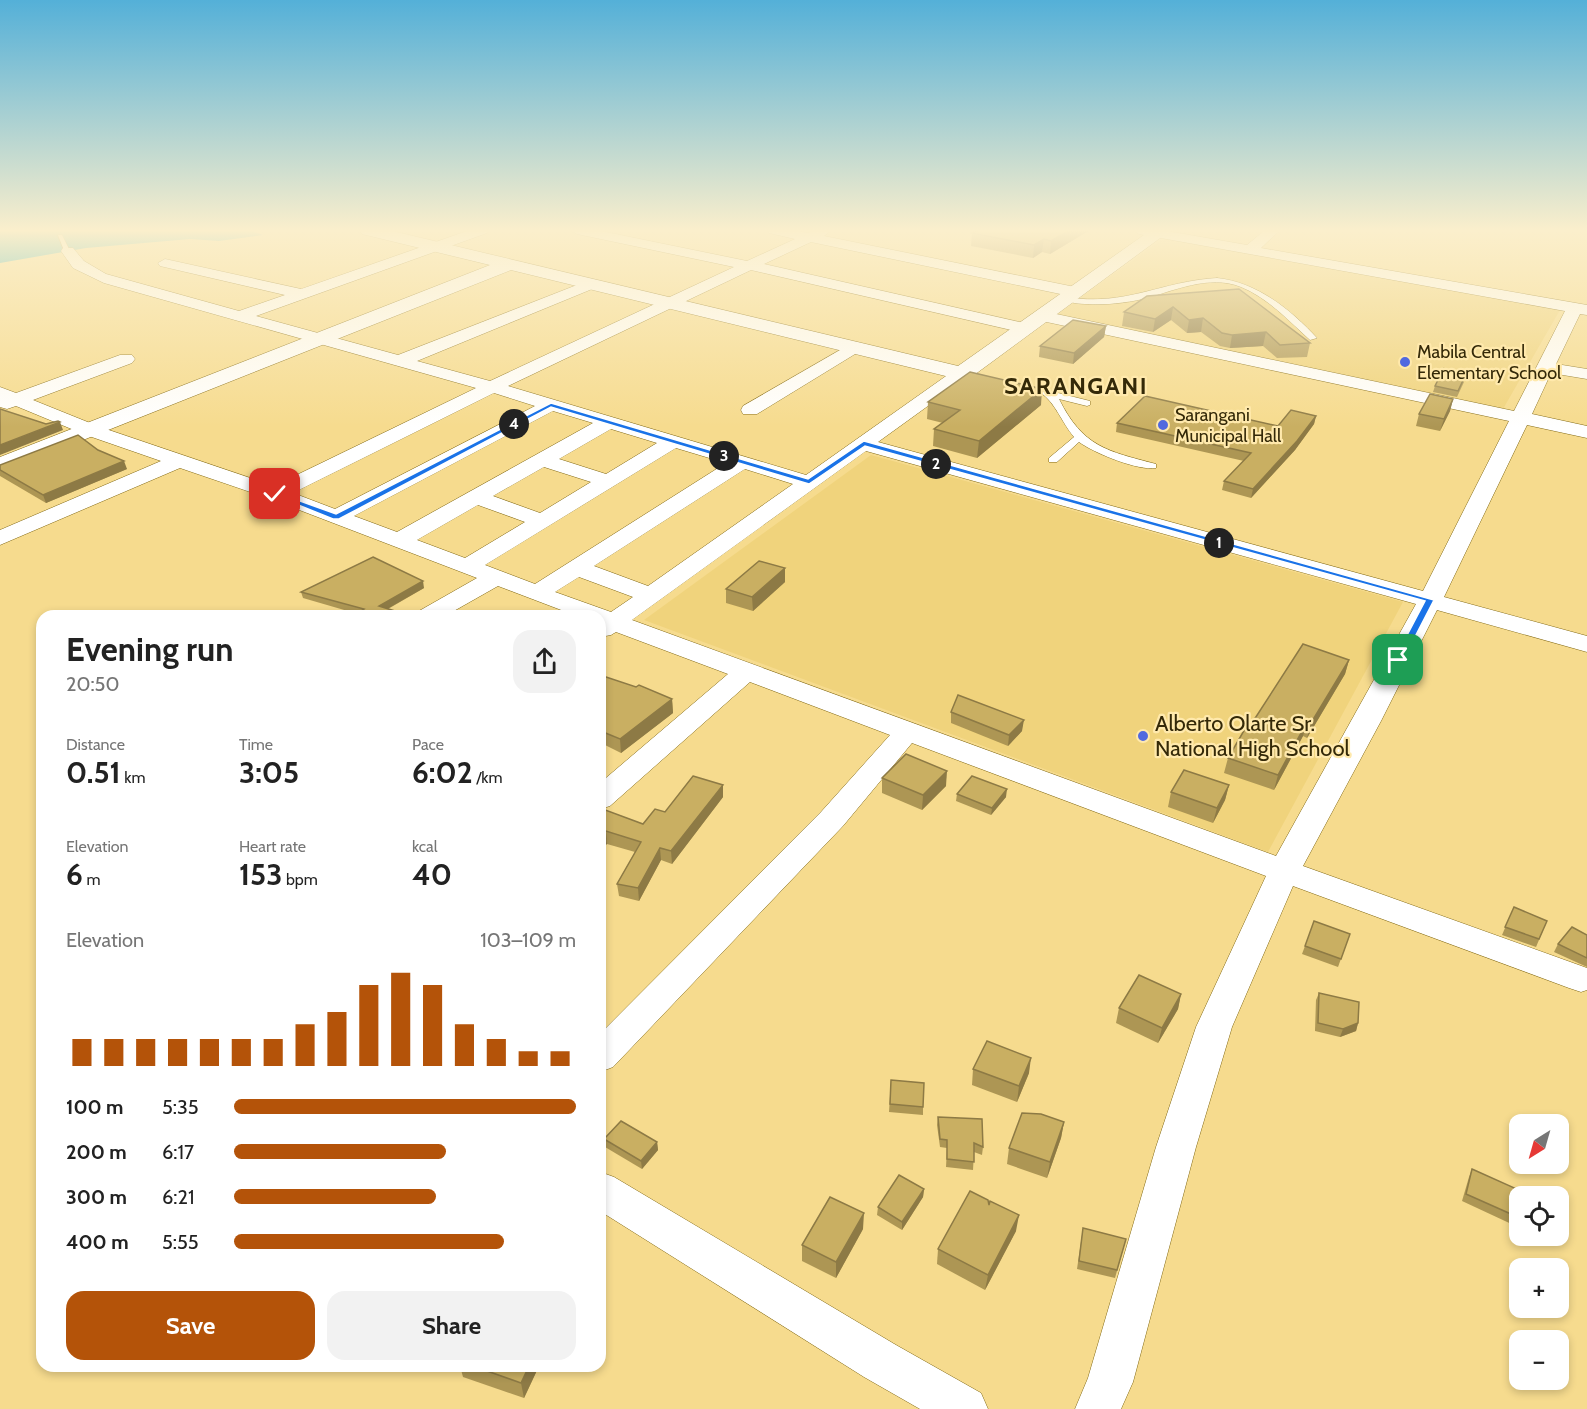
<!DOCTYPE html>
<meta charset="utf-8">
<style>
:root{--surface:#fff;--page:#f2f2f2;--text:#222;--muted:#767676;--accent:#b45309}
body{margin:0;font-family:Cabin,sans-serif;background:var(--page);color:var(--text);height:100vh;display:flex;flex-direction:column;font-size:22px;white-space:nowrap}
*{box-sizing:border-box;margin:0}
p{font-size:20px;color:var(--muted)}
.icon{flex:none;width:33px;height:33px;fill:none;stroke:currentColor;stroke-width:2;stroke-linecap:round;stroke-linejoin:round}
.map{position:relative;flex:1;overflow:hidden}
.details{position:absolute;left:36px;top:610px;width:570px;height:762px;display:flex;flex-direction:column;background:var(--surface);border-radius:18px;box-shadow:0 3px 9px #0003}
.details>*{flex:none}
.needle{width:39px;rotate:217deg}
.tools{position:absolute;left:1509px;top:1114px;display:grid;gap:12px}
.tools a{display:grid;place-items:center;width:60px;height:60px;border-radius:12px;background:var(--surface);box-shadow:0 3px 9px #0003;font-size:30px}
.pin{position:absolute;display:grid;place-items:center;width:51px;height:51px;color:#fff;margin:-26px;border-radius:12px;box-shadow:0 3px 9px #0006}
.km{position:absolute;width:30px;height:30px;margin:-15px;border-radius:50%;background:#222;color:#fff;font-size:16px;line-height:30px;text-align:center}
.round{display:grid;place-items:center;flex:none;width:63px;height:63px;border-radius:18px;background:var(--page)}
.summary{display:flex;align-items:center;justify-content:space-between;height:102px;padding:0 30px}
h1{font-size:33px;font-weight:700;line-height:45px}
.figures{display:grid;grid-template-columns:repeat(3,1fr);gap:9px;height:102px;padding:6px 30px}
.figures div{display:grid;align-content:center}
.figures b{font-size:30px;font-weight:700}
.figures small{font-size:16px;font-weight:400}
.figures p{font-size:16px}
.chart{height:168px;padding:12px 30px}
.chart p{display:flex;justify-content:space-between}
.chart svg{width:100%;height:108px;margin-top:6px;stroke:var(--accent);stroke-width:6}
.cta{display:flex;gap:12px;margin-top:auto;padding:12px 30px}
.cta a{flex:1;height:69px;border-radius:18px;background:var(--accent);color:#fff;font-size:24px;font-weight:700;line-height:69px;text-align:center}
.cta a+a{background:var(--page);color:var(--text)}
ul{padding:0 30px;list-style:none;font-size:20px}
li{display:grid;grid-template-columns:96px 72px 1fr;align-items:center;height:45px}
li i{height:15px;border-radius:8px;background:var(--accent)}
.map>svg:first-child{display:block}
</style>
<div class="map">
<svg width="1587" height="1409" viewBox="0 0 1587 1409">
<rect width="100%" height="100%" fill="#f6db8e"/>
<g fill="#f0d37c">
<path d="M1164,238L1560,310L1503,409L1056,315Z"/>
<path d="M871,455L1403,602L1268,852L644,620Z"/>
</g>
<path fill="#16abc1" d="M0,230H249L263,235L219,241L190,239L86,248L0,263Z"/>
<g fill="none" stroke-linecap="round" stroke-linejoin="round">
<g stroke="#826915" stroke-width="1">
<g id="lane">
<path d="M58,235H62L71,253H65Z"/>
<path d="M1217,278C1257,282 1291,310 1317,338L1310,340C1289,321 1268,298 1241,287C1209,274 1174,291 1143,299C1125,303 1107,305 1088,304C1080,304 1069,303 1062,299L1066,297C1126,307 1161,281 1217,278Z"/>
<path d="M1046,390L1090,401V405L1087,406L1059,399C1083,447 1107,451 1156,464V468C1138,471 1094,453 1079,442L1057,462H1049V458L1074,437C1062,423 1055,402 1041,393Z"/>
</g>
</g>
<g stroke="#826915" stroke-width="1">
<g id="street">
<path d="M470,230H489L487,233L256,316L398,355L587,281H597L600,284L597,287L417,361L490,381L734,267L577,234L570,230H596L747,261L795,239L769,233L767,230H793L808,233L814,230H832L824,236L1075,287L1083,292L1075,297L811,242L764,264L1024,323L1032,328L1024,333L751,270L508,386L806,475L956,369H968L971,373L968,377L878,442L1423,591L1509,421L1042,321L1034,316L1042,311L1514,411L1565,311L1139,234L1132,230H1161L1247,245L1265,230H1280L1261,248L1587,305V315L1580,314L1556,364L1587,369V379L1551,373L1532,414L1587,426V438L1527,425L1444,597L1587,636V652L1437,610L1381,721L1303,866L1587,968V990L1581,992L1569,988L1293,886L1232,1027L1196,1147L1133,1382L1121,1409H1075L1088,1378L1156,1147L1196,1027L1266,876L912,743L843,826L613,1067L600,1072V1034L821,812L890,735L750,682L610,806L600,809V783L728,674L616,632L611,635L600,637V616H577L498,586L445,616H416L419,611L477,578L268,498L180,468L0,545V530L161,461L86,435L16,406L7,409L0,407V387L16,393L120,355H132L135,359L132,363L33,400L100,427L274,486L476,388L104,283L73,268L61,251L63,248H73L84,261L106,274L239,311L285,295L160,266L158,263L165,259L301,289ZM494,393L535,406L335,509L293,493ZM553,411L593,423L397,532L354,516ZM611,429L657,443L606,474L559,459ZM676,448L726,463L535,584L485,565ZM866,451L1416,604L1276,856L632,620ZM544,467L591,482L540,513L493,496ZM745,469L793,484L648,586L594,566ZM478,505L525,522L465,558L417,540ZM579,577L633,597L611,612L555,592Z"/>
<path d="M854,342L860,343L863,347L860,351L757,414H743L741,410L743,406Z"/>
<path d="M600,1172L614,1177L896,1345L981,1393L988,1409H920L864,1377L600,1211Z"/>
</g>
</g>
<g stroke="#826915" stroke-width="1">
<path id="secondary" d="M360,230H388L958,366L1151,230H1171L970,378L962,380L511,270L0,473V457L490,265L362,234Z"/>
</g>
<use href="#lane" fill="#fff" fill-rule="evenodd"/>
<use href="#street" fill="#fff" fill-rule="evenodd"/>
<use href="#secondary" fill="#fff" fill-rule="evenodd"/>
</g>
<g fill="#ad9654">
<path d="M978,230H1090L1050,254L1042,252L1033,258L971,246L972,233Z"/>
<path d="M1147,296L1310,343L1307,357L1277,358L1263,346L1230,348L1220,346L1201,332L1187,333L1171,320L1153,332L1122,326L1124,312Z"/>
<path d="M1106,326L1104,337L1073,364L1039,357L1040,346Z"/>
<path d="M1444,372L1464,382L1457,397L1433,392L1435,386Z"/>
<path d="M1453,399L1450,411L1440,431L1416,426L1419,414Z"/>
<path d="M928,402L1041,405L977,458L933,446L934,429L943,423L927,419Z"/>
<path d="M1316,416L1314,424L1295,450L1251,498L1222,490L1224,481L1244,461L1116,432L1117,423L1278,426Z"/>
<path d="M98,450L127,469L46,503L0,476V465Z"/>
<path d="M785,568V582L753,611L726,603V589Z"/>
<path d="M424,588L388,609L358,614L303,598L301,592Z"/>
<path d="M1349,660L1345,674L1307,738L1303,736L1274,790L1224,773L1228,758L1252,723Z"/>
<path d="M600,675L672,699L673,713L621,753L605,745L600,750Z"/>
<path d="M951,712L1022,731L1008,746L951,723Z"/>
<path d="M882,778L946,786L922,810L882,793Z"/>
<path d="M723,785V797L672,864L661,860L639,901L619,896L617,884L635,852L607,844L600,808L643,824L665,812Z"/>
<path d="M1229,785L1225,800L1213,823L1168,807L1171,792Z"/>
<path d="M957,794L1006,797L991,815L956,801Z"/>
<path d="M1514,907L1547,921L1536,947L1502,935Z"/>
<path d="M1350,934L1338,967L1302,954L1305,946Z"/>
<path d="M1587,935V967L1554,952L1558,944Z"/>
<path d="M1319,993L1358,1023L1356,1031L1340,1037L1315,1031L1316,1000Z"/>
<path d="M1181,994L1178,1009L1158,1043L1116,1023L1119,1008Z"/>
<path d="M973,1069L1029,1073L1017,1102L972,1085Z"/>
<path d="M891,1080L923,1107V1115L889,1112Z"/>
<path d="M938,1117L983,1147L982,1155L974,1152L973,1170L946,1167L947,1148L940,1147L937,1125Z"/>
<path d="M1064,1122L1061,1138L1047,1178L1007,1164L1009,1148Z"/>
<path d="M604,1139L657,1142L658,1150L642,1169L605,1147Z"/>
<path d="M1472,1169L1520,1197V1228L1462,1201L1469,1177Z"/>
<path d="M924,1189L923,1197L902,1230L877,1215L878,1207Z"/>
<path d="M989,1205L1016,1231L985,1290L937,1264L938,1249Z"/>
<path d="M1083,1228L1126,1239L1115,1278L1077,1269Z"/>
<path d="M863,1229L836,1278L802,1261V1245Z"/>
<path d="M460,1366H539L524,1398L463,1377Z"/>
</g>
<g fill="#8d7a45">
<path d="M1070,230H1090L1050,254L1051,241Z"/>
<path d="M1044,239L1042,252L1033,258L1034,245Z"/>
<path d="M1173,307L1171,320L1153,332L1155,319Z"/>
<path d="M1203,318L1201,332L1187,333L1189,320Z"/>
<path d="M1106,326L1104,337L1073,364L1074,353Z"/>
<path d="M1266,332L1263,346L1230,348L1232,335Z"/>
<path d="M1042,389L1041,405L977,458L979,441Z"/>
<path d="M1453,399L1450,411L1440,431L1444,419Z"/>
<path d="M1316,416L1314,424L1295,450L1251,498L1253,489Z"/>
<path d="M60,422L63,430L0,455V445Z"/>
<path d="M124,461L127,469L46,503L43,495Z"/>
<path d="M785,568V582L753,611L752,597Z"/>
<path d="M423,581L424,588L380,613L379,606Z"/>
<path d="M398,612L399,616H391Z"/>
<path d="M1349,660L1345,674L1307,738L1311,723Z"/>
<path d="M672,699L673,713L621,753L620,739Z"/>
<path d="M1024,720L1022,731L1008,746L1009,735Z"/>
<path d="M1307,722L1303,736L1274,790L1278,775Z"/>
<path d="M603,732L605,745L600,750V735Z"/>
<path d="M947,771L946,786L922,810L923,795Z"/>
<path d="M723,785V797L672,864L671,851Z"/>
<path d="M1229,785L1225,800L1213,823L1217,808Z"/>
<path d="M1007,789L1006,797L991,815L992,808Z"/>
<path d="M606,831L607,844L600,851V837Z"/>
<path d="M660,848L661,860L639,901L638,888Z"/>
<path d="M1181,994L1178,1009L1158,1043L1162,1028Z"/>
<path d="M1358,1023L1356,1031L1340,1037L1343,1029Z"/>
<path d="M1031,1058L1029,1073L1017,1102L1019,1086Z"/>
<path d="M1064,1122L1061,1138L1047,1178L1050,1162Z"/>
<path d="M657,1142L658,1150L642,1169L641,1161Z"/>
<path d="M924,1189L923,1197L902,1230V1222Z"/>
<path d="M864,1213L863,1229L836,1278V1262Z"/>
<path d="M1019,1215L1016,1231L985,1290L988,1275Z"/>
<path d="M529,1366H539L524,1398L521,1383Z"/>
</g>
<g fill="#c9af62" stroke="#8d7a45" stroke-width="1.5">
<path d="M978,230H1070L1051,241L1044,239L1034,245L972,233Z"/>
<path d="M1239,289L1310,343L1280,345L1266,332L1232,335L1222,333L1203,318L1189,320L1173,307L1155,319L1124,312L1147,296Z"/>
<path d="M1073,320L1106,326L1074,353L1040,346Z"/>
<path d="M1444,368V372L1465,376L1458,391L1435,386Z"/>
<path d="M970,372L1042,389L979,441L934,429L960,410L928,402Z"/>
<path d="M1430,394L1453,399L1444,419L1419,414Z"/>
<path d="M1145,396L1278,426L1291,410L1316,416L1297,441L1253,489L1224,481L1251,453L1117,423Z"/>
<path d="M0,409L46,424L58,421L60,422L0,445Z"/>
<path d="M78,435L98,450L124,461L43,495L0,470V465Z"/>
<path d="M373,557L423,581L379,606L398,612L391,616H354L364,609L301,592Z"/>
<path d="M759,561L785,568L752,597L726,589Z"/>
<path d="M1303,644L1349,660L1311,723L1307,722L1278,775L1228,758L1249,722L1252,723Z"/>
<path d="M600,675L636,687L639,685L672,699L620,739L603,732L600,735Z"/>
<path d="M958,695L1024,720L1009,735L951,712Z"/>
<path d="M906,754L947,771L923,795L882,778Z"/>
<path d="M1184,770L1229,785L1217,808L1171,792Z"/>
<path d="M693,776L723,785L671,851L660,848L638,888L617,884L641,842L606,831L600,837V808L643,824L655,809L665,812Z"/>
<path d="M972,776L1007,789L992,808L957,794Z"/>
<path d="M1514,907L1547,921L1539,939L1505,927Z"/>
<path d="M1314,921L1350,934L1341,959L1305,946Z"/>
<path d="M1572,927L1587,935V958L1558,944Z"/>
<path d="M1139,975L1181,994L1162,1028L1119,1008Z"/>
<path d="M1319,993L1359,1002L1358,1023L1343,1029L1318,1023Z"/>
<path d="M987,1041L1031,1058L1019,1086L973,1069Z"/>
<path d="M891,1080L924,1083L923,1107L890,1104Z"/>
<path d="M1022,1113L1041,1114L1064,1122L1050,1162L1009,1148Z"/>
<path d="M938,1117L982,1119L983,1147L974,1143V1162L947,1159V1140L940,1139Z"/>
<path d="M621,1121L657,1142L641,1161L604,1139Z"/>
<path d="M1472,1169L1532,1196L1531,1197H1520V1218L1466,1194Z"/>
<path d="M899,1175L924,1189L902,1222L878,1207Z"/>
<path d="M970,1191L988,1200L989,1205L990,1201L1019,1215L988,1275L938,1249Z"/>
<path d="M830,1197L864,1213L836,1262L802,1245Z"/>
<path d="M1083,1228L1126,1239L1117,1270L1079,1261Z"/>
<path d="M473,1366H529L521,1383Z"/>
</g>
<linearGradient id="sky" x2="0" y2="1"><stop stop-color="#54b0d8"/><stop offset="0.54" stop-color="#fbefcc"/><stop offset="1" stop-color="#fbefcc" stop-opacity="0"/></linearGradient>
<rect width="1587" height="427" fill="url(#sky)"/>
<path fill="#1a73e8" stroke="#fff" stroke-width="1.5" d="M551,403L808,479L864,441L1434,600L1403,660L1398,663L1394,660L1425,601L865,446L809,484L551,407L339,519H333L271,494L278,493L336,514Z"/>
<g fill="#5169df" stroke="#ffe9ac" stroke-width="2">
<circle cx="1405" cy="362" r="6"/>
<circle cx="1163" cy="425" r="6"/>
<circle cx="1143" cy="736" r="6"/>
</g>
<g text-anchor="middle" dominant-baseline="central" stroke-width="4.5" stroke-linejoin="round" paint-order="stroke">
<g font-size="18" fill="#342908" stroke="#ffe9ac" text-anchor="start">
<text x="1417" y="352">Mabila Central<tspan x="1417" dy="21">Elementary School</tspan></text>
<text x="1175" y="415">Sarangani<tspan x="1175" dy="21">Municipal Hall</tspan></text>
</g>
<g font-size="22" fill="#342908" stroke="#ffe9ac" text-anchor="start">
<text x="1155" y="723">Alberto Olarte Sr.<tspan x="1155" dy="25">National High School</tspan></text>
</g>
<g font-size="24" font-weight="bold" letter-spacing="1.5" fill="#342908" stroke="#ffe9ac">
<text x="1076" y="385">SARANGANI</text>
</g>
</g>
</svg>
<div class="tools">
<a><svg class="needle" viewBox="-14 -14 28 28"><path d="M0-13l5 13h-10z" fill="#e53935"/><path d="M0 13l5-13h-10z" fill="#767676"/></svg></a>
<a><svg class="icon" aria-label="locate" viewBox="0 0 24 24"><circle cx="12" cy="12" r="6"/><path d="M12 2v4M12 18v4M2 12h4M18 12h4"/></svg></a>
<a>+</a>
<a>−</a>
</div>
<div class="pin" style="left:1398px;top:660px;background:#1e9e55"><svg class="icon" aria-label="arrive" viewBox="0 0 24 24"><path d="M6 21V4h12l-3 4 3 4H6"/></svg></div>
<div class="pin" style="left:275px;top:494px;background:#d93025"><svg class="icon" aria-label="check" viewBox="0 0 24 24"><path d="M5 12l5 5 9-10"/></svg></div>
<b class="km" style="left:1219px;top:543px">1</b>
<b class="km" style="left:936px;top:464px">2</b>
<b class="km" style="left:724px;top:456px">3</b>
<b class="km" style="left:514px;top:424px">4</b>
<section class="details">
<div class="summary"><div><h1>Evening run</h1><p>20:50</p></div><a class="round"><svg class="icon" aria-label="share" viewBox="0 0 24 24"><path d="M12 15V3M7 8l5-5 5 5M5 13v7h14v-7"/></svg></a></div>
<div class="figures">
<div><p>Distance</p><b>0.51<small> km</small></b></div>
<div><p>Time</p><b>3:05</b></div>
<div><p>Pace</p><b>6:02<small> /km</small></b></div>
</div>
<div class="figures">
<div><p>Elevation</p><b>6<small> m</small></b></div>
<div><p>Heart rate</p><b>153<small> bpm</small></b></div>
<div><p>kcal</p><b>40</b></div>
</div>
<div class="chart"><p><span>Elevation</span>103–109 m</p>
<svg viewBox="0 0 160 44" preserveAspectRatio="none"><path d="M5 44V33M15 44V33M25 44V33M35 44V33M45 44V33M55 44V33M65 44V33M75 44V27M85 44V22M95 44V11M105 44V6M115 44V11M125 44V27M135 44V33M145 44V38M155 44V38"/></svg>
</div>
<ul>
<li><b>100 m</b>5:35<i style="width:100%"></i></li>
<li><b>200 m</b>6:17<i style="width:62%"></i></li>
<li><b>300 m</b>6:21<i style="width:59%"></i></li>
<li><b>400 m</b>5:55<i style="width:79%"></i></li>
</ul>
<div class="cta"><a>Save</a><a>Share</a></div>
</section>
</div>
